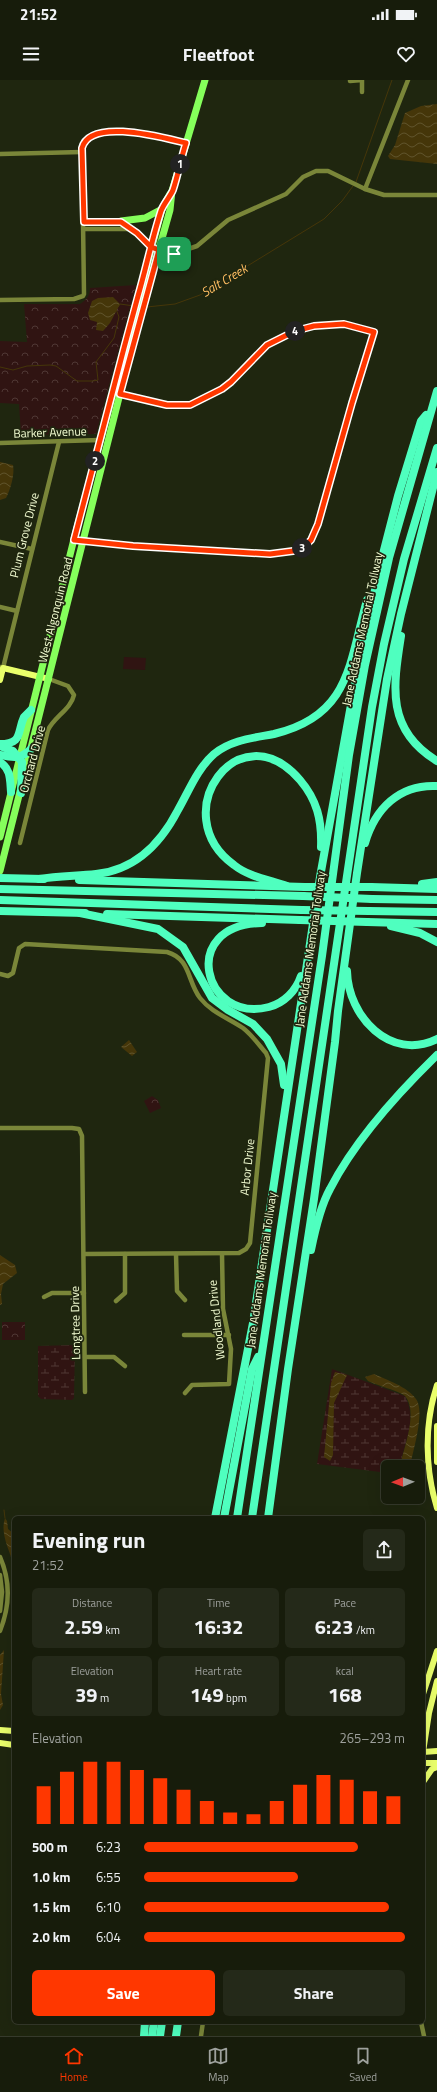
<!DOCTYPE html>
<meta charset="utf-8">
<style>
:root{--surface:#171c0b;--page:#242919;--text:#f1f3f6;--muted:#9ea19d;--line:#363a2c;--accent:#ff3700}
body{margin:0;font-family:"Titillium Web",sans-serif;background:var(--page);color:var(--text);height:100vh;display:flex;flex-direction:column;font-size:15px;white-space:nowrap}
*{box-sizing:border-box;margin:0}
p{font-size:13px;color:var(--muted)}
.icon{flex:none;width:22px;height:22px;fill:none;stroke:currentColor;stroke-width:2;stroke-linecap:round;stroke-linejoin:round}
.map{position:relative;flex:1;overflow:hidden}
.panel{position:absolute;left:12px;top:1436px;width:413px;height:508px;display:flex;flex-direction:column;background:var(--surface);border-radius:6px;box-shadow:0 4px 16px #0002,0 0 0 1px var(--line)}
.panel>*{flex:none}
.needle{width:26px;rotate:269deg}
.fabs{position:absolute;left:381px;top:1380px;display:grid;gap:8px}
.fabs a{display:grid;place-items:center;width:44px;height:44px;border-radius:6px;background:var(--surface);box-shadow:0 4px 16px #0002,0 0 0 1px var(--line);font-size:20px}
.pin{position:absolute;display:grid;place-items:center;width:34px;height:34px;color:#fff;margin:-17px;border-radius:8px;box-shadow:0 2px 6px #0006}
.km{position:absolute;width:20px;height:20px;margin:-10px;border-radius:50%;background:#222;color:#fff;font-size:11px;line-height:20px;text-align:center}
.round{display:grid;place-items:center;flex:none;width:42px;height:42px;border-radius:6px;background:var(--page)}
.head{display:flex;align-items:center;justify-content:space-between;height:68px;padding:0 20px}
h1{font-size:22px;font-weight:700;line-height:30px}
.metrics{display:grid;grid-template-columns:repeat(3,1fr);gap:6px;height:68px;padding:4px 20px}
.metrics div{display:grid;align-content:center;border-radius:6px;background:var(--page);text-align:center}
.metrics b{font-size:20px;font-weight:700}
.metrics small{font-size:11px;font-weight:400}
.metrics p{font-size:11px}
.chart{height:112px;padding:8px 20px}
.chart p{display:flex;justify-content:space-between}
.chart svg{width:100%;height:72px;margin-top:4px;stroke:var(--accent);stroke-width:6}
.primary-button{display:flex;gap:8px;margin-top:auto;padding:8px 20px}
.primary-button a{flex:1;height:46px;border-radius:6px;background:var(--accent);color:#fff;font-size:16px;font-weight:700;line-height:46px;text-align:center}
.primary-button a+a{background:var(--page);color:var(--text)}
ul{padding:0 20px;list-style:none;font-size:13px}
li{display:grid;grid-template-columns:64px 48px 1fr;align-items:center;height:30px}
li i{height:10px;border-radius:5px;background:var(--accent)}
.status{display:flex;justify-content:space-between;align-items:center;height:28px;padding:0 20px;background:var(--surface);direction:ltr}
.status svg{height:11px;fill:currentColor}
header{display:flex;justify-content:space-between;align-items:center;height:52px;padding:0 20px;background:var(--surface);font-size:18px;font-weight:700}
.menu{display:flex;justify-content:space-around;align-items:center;height:56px;border-top:1px solid var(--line);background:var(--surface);font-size:11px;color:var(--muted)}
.menu a{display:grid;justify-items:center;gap:2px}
.menu .selected{color:var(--accent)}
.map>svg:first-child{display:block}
</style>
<div class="status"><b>21:52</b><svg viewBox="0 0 49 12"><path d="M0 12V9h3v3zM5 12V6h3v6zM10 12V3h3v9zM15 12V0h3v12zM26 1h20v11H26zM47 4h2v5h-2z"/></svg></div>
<header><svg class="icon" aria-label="menu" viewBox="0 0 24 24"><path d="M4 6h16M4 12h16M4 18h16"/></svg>Fleetfoot<svg class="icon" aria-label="heart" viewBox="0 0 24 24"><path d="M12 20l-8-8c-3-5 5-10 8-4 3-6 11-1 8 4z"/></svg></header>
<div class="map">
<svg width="437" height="1956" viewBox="0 0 437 1956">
<defs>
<pattern id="wetland-marsh" width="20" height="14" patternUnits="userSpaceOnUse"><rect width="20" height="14" fill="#301412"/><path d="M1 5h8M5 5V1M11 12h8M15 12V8" fill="none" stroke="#4f3734"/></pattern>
<pattern id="park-crowns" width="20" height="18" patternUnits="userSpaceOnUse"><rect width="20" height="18" fill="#301412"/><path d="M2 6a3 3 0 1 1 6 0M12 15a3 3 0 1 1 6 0" fill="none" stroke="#4f3734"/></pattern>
<pattern id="water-waves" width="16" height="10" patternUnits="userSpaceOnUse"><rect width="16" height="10" fill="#453609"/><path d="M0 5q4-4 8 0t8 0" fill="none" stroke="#60542c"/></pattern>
</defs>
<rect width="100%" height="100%" fill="#1f260f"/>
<g fill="url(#wetland-marsh)">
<path d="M75,1265L74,1318L72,1320L41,1319L38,1316V1266Z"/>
<path d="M332,1289L405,1316C418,1340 404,1362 400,1387H388V1393L317,1384Z"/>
</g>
<g fill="url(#park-crowns)">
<path d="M136,205L96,354L21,355L19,324L0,323V261L27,262L24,224H80C86,220 90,216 90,208Z"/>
<path d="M152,1016L158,1020L161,1028L150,1033L144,1021Z"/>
<rect x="2" y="1242" width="23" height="18"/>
</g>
<path fill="#301412" d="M124,577L146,578L145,590L123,589Z"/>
<g fill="url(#water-waves)">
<path d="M437,24V84L390,79L388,76L395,65L405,33L421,26Z"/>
<path d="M113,217L120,224L110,243L103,251L96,250L97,242L90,240L88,233L92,221L98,218Z"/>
<path d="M0,382L13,385C15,395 10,410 6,418L0,420Z"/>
<path d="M129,960L137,972L132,976L121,967Z"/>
<path d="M0,1175L15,1185L17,1193L3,1204L1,1214L2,1224L0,1225Z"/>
<path d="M335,1292L347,1295L334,1323L333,1375L330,1381L324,1377L331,1303Z"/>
<path d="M374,1294C387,1300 408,1307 416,1319C425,1331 414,1367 411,1382L412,1387H402L401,1382C405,1365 418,1331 405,1316C399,1311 376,1305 368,1301L365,1297Z"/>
<path d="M5,1438L7,1441L8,1449L14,1454L13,1483C9,1469 0,1453 5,1438Z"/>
<path d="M4,1570L1,1614L3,1625L0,1630V1575Z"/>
</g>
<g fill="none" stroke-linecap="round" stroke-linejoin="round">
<g stroke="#453609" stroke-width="1">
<path d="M356,102L392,0"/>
<path d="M118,227L120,224L134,226"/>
<path d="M147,227L175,224L200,215L324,139L342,121L353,106"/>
<path d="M0,287L13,290L27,286L50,285L56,286L77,301H93L98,300L96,282L114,258L119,237L116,229"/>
<path d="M4,1430L5,1438"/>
</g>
<g stroke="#7a8639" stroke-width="4.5">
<path d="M408,0L365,109L384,115H437"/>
<path d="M350,1L362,0V12"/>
<path d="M0,74L82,72"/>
<path d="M84,142L121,141L162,173L171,175L197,166L228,140L286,114L303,97L316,91H328L365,109"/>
<path d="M84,149H129"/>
<path d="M159,170L172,171L173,174"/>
<path d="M0,220L74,219L83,216L84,214L82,67C90,37 164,58 186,63"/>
<path d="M0,363L100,360"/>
<path d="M74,459L133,466L270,474L301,469L311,460L318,444L352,323L374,252L343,244L314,246L295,251L267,265L231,302L222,309L190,325H167L118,313"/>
<path d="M0,462L32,469"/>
<path d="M0,527L17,531"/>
<path d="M0,587L3,588L59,362"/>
<path d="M20,763L48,650C54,637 71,629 74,615L68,606L49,599"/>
<path d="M0,894L8,896L13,893L19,868L25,864L167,872C191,879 187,901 200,918C211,932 228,938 243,948C252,955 259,965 266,973L268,978L250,1163L246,1169L239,1173L84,1174"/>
<path d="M0,1048H72L79,1049L82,1056L85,1312"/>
<path d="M176,1174L177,1211L185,1220"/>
<path d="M44,1217L52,1213H84"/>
<path d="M116,1221L125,1213V1174"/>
<path d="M184,1255H229"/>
<path d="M85,1277H114L125,1286"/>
<path d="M185,1313L192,1305L229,1304L231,1269L223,1229L222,1174"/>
<path d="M0,1477C11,1502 10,1526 0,1551"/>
<path d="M0,1495L2,1512L0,1531"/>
<path d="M421,1942L424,1956"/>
<path d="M201,1956L203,1942"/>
</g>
<g stroke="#eaff6b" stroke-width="6">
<path d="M0,600L3,588L49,599"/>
<path d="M437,1305C424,1344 425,1389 437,1428"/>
<path d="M437,1346V1382"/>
<path d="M423,1614L437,1571"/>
<path d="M0,1650L14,1651"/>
<path d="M0,1663L14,1665"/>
<path d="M423,1672L429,1633L437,1601"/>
<path d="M423,1672L437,1671"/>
<path d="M423,1683H437"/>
<path d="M423,1702L432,1689L437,1687"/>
</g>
<g stroke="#85ff5b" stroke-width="7">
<path d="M121,141L145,138L162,129"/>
<path d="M0,757L74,459L162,129L170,114"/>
<path d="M0,791L134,258L170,130L172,111L205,0"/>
</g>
<g stroke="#4fffbf" stroke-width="8">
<path d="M401,556C393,607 386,650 437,681"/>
<path d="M0,664C23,664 17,652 24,637C26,635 29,632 31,630"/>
<path d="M0,666L13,671L22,682L21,713"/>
<path d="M0,675C14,678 22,679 32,668"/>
<path d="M0,682C11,689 10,700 11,712"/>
<path d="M365,763C375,729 399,704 437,706"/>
<path d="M0,798L44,799"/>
<path d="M39,799C58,796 77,796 96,794C136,790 161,763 178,730C189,711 197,689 214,674C231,660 253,658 274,654C350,636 349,584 367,520"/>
<path d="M79,800L305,807"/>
<path d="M422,804L437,802"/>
<path d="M287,806C270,800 249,797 234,785C164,734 239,629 300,700C317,720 322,740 321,767"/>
<path d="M371,807L437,809"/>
<path d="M0,809L303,816"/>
<path d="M372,819L437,820"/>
<path d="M0,820L302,830"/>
<path d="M0,831L85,833"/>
<path d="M369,831L437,832"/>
<path d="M80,833L158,849L183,867L212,918L228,930L253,944L267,959L281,984L284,1005"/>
<path d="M107,834L300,840"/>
<path d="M367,842L437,844"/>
<path d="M262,843C178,844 203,944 269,927C284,923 296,911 301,896"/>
<path d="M391,846L420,853L437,862"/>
<path d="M347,891C348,936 390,982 437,959"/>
<path d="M311,1170C315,1150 320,1127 330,1109C355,1060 398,1013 437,975"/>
<path d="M215,1438L253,1243L320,797L358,586L383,474L398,416L417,354L421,341L426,335"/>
<path d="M224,1438L252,1289L258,1277"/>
<path d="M237,1438L322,876L349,675L365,585L389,478L437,311"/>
<path d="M252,1438L372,627L384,564L404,479L437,368"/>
<path d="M268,1438L288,1289L314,1119L335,962L338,931L357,793L387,599L401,534L437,392"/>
<path d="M144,1956L145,1942"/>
<path d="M152,1956L154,1942"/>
<path d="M160,1956L162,1942"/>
<path d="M176,1956L178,1942"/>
</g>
<g stroke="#4fffbf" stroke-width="8">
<path d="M305,807H371"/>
<path d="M303,816L372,819"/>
<path d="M302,830L369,831"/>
<path d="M300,840L367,842"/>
</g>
</g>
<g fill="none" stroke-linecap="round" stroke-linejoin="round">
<g stroke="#fff" stroke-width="8">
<path id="route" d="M174,174L172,171L159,170L151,167L137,153L121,142H84L82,68C90,37 164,58 186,63C181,78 178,95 173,110C170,117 164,123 161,131C152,159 146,188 138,216C116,297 95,378 74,460L133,466L270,474L301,470L311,460L318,444L352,323L374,252L344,244L314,246L295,251L267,265L231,302L222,309L190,325H167L120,314L159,170L162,174L171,175L174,174"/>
</g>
<use href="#route" stroke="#ff3700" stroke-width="5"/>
</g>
<g text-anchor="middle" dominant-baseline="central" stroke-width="3.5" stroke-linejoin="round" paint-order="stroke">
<g font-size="12" fill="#f5ffd4" stroke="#1f260f">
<text transform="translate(50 352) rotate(-2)">Barker Avenue</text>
<text transform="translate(24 455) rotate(-76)">Plum Grove Drive</text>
<text transform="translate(55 530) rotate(-76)">West Algonquin Road</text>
<text transform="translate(362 549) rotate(-78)">Jane Addams Memorial Tollway</text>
<text transform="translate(32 679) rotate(-75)">Orchard Drive</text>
<text transform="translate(310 869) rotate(-82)">Jane Addams Memorial Tollway</text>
<text transform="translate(247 1087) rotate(-84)">Arbor Drive</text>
<text transform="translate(261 1190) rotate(-82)">Jane Addams Memorial Tollway</text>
<text transform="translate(216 1240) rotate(-96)">Woodland Drive</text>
<text transform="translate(75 1243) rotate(-91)">Longtree Drive</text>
</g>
<g font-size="13" font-style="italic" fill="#ffbd62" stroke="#1f260f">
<text transform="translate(224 200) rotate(-31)">Salt Creek</text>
</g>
</g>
</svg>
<div class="fabs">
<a><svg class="needle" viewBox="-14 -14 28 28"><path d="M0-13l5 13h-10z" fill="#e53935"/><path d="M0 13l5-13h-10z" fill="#9ea19d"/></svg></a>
</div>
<div class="pin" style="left:174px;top:174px;background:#1e9e55"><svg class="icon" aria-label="arrive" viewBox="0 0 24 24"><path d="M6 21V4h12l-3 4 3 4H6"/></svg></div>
<b class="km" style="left:180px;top:84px">1</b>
<b class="km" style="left:95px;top:381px">2</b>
<b class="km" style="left:302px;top:468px">3</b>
<b class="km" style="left:295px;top:251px">4</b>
<section class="panel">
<div class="head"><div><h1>Evening run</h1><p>21:52</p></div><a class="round"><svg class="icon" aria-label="share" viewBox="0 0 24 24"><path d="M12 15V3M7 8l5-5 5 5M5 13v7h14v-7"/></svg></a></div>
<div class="metrics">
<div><p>Distance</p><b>2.59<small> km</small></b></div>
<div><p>Time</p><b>16:32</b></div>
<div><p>Pace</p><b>6:23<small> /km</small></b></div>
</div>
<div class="metrics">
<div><p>Elevation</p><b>39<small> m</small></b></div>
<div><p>Heart rate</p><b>149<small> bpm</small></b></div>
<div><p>kcal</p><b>168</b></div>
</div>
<div class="chart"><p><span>Elevation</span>265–293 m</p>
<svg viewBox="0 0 160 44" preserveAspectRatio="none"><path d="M5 44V21M15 44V12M25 44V6M35 44V6M45 44V11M55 44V16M65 44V23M75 44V30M85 44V37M95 44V38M105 44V30M115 44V20M125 44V14M135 44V17M145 44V24M155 44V27"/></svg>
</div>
<ul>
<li><b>500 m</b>6:23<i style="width:82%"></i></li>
<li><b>1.0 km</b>6:55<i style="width:59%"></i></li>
<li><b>1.5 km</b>6:10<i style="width:94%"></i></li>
<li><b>2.0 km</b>6:04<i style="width:100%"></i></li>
</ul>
<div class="primary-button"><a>Save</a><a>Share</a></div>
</section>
</div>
<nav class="menu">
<a class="selected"><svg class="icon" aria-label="home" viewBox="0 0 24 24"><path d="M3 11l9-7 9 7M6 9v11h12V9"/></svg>Home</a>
<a><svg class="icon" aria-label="map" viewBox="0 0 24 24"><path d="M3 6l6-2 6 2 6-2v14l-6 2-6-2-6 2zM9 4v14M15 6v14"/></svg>Map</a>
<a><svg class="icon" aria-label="saved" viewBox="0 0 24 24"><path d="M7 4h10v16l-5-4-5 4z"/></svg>Saved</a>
</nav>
